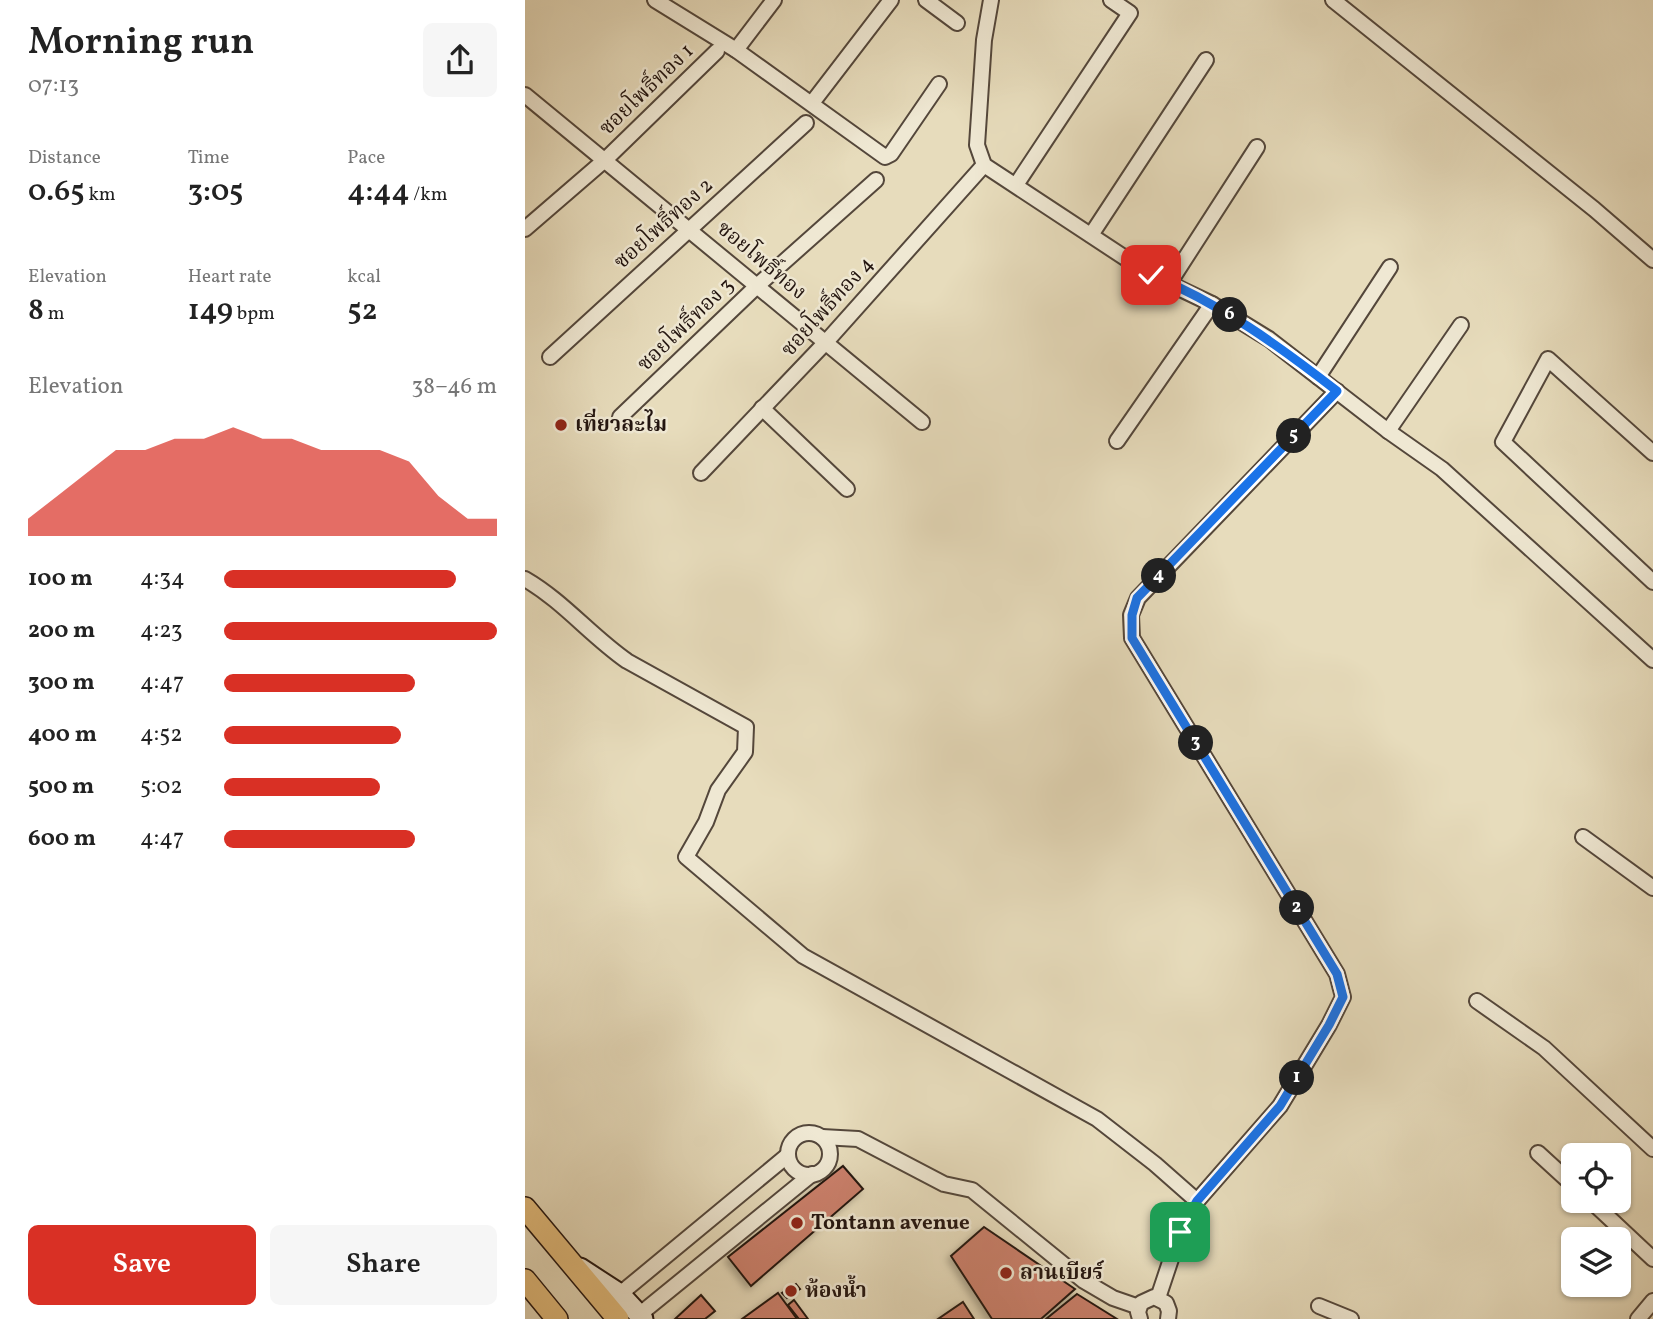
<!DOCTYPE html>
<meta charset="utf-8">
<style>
:root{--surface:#fff;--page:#f6f6f6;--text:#222;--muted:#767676;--accent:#d93025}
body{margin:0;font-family:Vollkorn,"Noto Serif Thai",serif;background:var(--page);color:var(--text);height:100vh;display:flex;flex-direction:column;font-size:26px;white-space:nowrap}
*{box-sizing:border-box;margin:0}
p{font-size:23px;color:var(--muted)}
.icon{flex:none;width:38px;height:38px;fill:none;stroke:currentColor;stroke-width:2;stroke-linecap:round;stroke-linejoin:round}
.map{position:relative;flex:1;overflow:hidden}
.side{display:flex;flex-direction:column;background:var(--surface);width:525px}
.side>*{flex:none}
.controls{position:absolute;left:1036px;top:1143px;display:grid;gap:14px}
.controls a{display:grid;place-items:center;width:70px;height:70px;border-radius:10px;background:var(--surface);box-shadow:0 2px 5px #0004;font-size:35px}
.pin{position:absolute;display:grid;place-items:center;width:60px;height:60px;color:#fff;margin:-30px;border-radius:14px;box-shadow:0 4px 10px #0006}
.km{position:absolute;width:35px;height:35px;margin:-18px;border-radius:50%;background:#222;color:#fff;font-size:19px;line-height:35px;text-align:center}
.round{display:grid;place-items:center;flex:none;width:74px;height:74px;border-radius:10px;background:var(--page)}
.overview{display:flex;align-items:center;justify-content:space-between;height:119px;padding:0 28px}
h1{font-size:38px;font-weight:600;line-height:52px}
.metrics{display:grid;grid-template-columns:repeat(3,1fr);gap:10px;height:119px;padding:7px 28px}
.metrics div{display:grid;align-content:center}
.metrics b{font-size:30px;font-weight:600}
.metrics small{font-size:19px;font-weight:400}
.metrics p{font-size:19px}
.chart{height:196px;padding:14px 28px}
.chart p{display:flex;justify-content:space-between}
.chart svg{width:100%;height:126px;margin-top:7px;fill:var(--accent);opacity:.7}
.button{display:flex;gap:14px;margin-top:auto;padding:14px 28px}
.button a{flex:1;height:80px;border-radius:10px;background:var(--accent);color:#fff;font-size:28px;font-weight:600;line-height:80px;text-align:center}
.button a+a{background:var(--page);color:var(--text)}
ul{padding:0 28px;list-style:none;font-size:23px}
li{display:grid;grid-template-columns:112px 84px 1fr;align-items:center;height:52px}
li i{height:18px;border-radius:9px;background:var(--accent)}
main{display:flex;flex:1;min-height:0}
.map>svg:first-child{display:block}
</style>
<main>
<section class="side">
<div class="overview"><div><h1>Morning run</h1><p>07:13</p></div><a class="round"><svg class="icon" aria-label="share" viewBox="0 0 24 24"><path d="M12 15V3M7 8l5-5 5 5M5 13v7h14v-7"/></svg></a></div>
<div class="metrics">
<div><p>Distance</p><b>0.65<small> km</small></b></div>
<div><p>Time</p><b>3:05</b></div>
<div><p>Pace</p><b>4:44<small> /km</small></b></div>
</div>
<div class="metrics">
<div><p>Elevation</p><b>8<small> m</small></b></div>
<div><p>Heart rate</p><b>149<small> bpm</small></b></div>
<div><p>kcal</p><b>52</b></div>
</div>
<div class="chart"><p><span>Elevation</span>38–46 m</p>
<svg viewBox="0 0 160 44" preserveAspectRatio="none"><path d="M0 44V38L10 30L20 22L30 14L40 14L50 10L60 10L70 6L80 10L90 10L100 14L110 14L120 14L130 18L140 30L150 38L160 38V44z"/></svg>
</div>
<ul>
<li><b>100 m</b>4:34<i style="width:85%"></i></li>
<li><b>200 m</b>4:23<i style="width:100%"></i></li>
<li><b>300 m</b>4:47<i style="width:70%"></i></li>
<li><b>400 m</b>4:52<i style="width:65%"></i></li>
<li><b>500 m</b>5:02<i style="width:57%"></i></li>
<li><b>600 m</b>4:47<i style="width:70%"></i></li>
</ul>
<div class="button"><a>Save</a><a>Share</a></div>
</section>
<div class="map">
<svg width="1128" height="1319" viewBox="0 0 1128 1319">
<defs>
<filter id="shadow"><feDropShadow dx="-3.5" dy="3.5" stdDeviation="3.5" flood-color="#0004"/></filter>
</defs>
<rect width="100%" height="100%" fill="#e7dcbc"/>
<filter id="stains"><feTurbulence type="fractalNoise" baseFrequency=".00286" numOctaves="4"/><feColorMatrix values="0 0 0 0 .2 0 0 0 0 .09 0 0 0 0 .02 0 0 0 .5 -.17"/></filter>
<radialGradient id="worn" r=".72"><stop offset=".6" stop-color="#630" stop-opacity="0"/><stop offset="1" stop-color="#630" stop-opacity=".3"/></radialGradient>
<g fill="#cb806c" stroke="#231510" stroke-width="2" filter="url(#shadow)">
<path d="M318,1166L338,1189L226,1286L203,1257Z"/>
<path d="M459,1227L550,1289L516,1319H467L426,1256Z"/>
<path d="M271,1284L275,1289L262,1298L257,1293Z"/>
<path d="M253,1293L272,1319H217Z"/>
<path d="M552,1294L592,1319H521Z"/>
<path d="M176,1295L190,1311L180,1319H150Z"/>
<path d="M269,1300L283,1319H274L263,1305Z"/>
<path d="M438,1302L449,1319H413Z"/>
</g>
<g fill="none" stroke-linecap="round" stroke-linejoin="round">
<g stroke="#54473b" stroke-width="18">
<g id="street">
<path d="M130,0L211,50L360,157L366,154L414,84"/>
<path d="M401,0L432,23"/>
<path d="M466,0L459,40L452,145L459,165L626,275L687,304L744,339L863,431L917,469L1128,660"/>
<path d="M808,0L1069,209L1128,260"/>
<path d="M211,50L249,0"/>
<path d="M0,95L397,422"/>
<path d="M287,103L366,0"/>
<path d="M491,185L605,13L586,0"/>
<path d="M0,229L81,159L192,51"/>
<path d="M566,235L681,60"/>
<path d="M645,282L732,147"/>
<path d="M25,357L281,123"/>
<path d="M793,377L865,267"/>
<path d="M237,408L322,489"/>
<path d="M95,417L233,285L351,180"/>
<path d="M863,431L936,325"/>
<path d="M592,441L687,304"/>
<path d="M1128,453L1023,359L978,442L1128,582"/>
<path d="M176,473L301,342L459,165"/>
<path d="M0,579C38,601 66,636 102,661L221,727L220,752L193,790L181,822L161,857L278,956L572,1119L630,1164L672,1201L755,1106L804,1025L818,997L812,974L607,638L606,615L613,598L812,391"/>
<path d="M1058,837L1128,888"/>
<path d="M952,1001L1019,1048L1128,1149"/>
<circle cx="284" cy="1154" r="21"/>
<path d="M297,1137L333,1139L419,1184L447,1190L559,1281L588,1298L614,1307"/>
<path d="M1013,1153L1048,1185"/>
<path d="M1065,1200L1128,1259"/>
<path d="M95,1294L263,1155"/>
<path d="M633,1298L655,1232L672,1201"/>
<path d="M794,1306L826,1319"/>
<path d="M114,1315L287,1174"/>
<path d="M615,1319L613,1312L616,1303L629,1297L641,1303L644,1311L643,1319"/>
<path d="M1113,1319L1128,1301"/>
</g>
</g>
<g stroke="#231510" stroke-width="23">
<path id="secondary" d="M55,1268L95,1294L118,1319"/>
</g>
<g stroke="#231510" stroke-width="24">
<g id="primary">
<path d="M0,1208L93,1319"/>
<path d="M0,1280L32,1319"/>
</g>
</g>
<use href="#street" stroke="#efe8d3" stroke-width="14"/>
<use href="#secondary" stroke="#efe8d3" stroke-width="19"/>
<use href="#primary" stroke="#e4be7e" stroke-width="21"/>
</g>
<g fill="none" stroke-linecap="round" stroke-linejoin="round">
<g stroke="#fff" stroke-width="14">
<path id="route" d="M626,275C695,303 754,346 812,391L612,598L607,615V638L812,974L818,997L804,1025L755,1106L672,1201L655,1232"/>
</g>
<use href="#route" stroke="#1a73e8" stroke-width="9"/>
</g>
<g fill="#8f2418" stroke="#efe8d3" stroke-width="2.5">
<circle cx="36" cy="425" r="7"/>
<circle cx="272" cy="1223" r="7"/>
<circle cx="481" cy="1273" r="7"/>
<circle cx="266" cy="1291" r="7"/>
</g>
<g text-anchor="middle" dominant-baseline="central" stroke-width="5" stroke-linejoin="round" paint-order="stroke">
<g font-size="21" fill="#231510" stroke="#efe8d3">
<text transform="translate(122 90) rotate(-44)">ซอยโพธิ์ทอง 1</text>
<text transform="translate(139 224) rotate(-42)">ซอยโพธิ์ทอง 2</text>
<text transform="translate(236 261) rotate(40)">ซอยโพธิ์ทอง</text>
<text transform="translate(303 307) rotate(-48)">ซอยโพธิ์ทอง 4</text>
<text transform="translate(161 325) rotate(-44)">ซอยโพธิ์ทอง 3</text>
</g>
<g font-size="21" font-weight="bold" fill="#231510" stroke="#efe8d3" text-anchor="start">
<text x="50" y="425">เที่ยวละไม</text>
<text x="286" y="1223">Tontann avenue</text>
<text x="495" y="1273">ลานเบียร์</text>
<text x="280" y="1291">ห้องน้ำ</text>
</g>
</g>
<rect width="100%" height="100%" filter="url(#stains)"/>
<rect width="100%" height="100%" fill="url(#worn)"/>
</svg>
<div class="controls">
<a><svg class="icon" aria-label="locate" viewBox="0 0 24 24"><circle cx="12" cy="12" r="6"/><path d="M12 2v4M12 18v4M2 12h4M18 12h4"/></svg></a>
<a><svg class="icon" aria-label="layers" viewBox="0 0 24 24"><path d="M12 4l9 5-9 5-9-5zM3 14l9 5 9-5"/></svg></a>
</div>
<div class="pin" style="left:655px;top:1232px;background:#1e9e55"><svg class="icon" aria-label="arrive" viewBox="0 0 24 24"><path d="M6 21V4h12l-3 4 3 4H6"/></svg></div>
<div class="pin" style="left:626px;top:275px;background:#d93025"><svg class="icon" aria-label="check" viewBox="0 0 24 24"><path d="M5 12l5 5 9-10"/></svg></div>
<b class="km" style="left:772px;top:1078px">1</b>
<b class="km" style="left:772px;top:908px">2</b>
<b class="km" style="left:671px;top:743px">3</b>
<b class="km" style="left:634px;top:576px">4</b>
<b class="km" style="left:769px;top:436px">5</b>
<b class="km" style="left:705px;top:315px">6</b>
</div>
</main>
